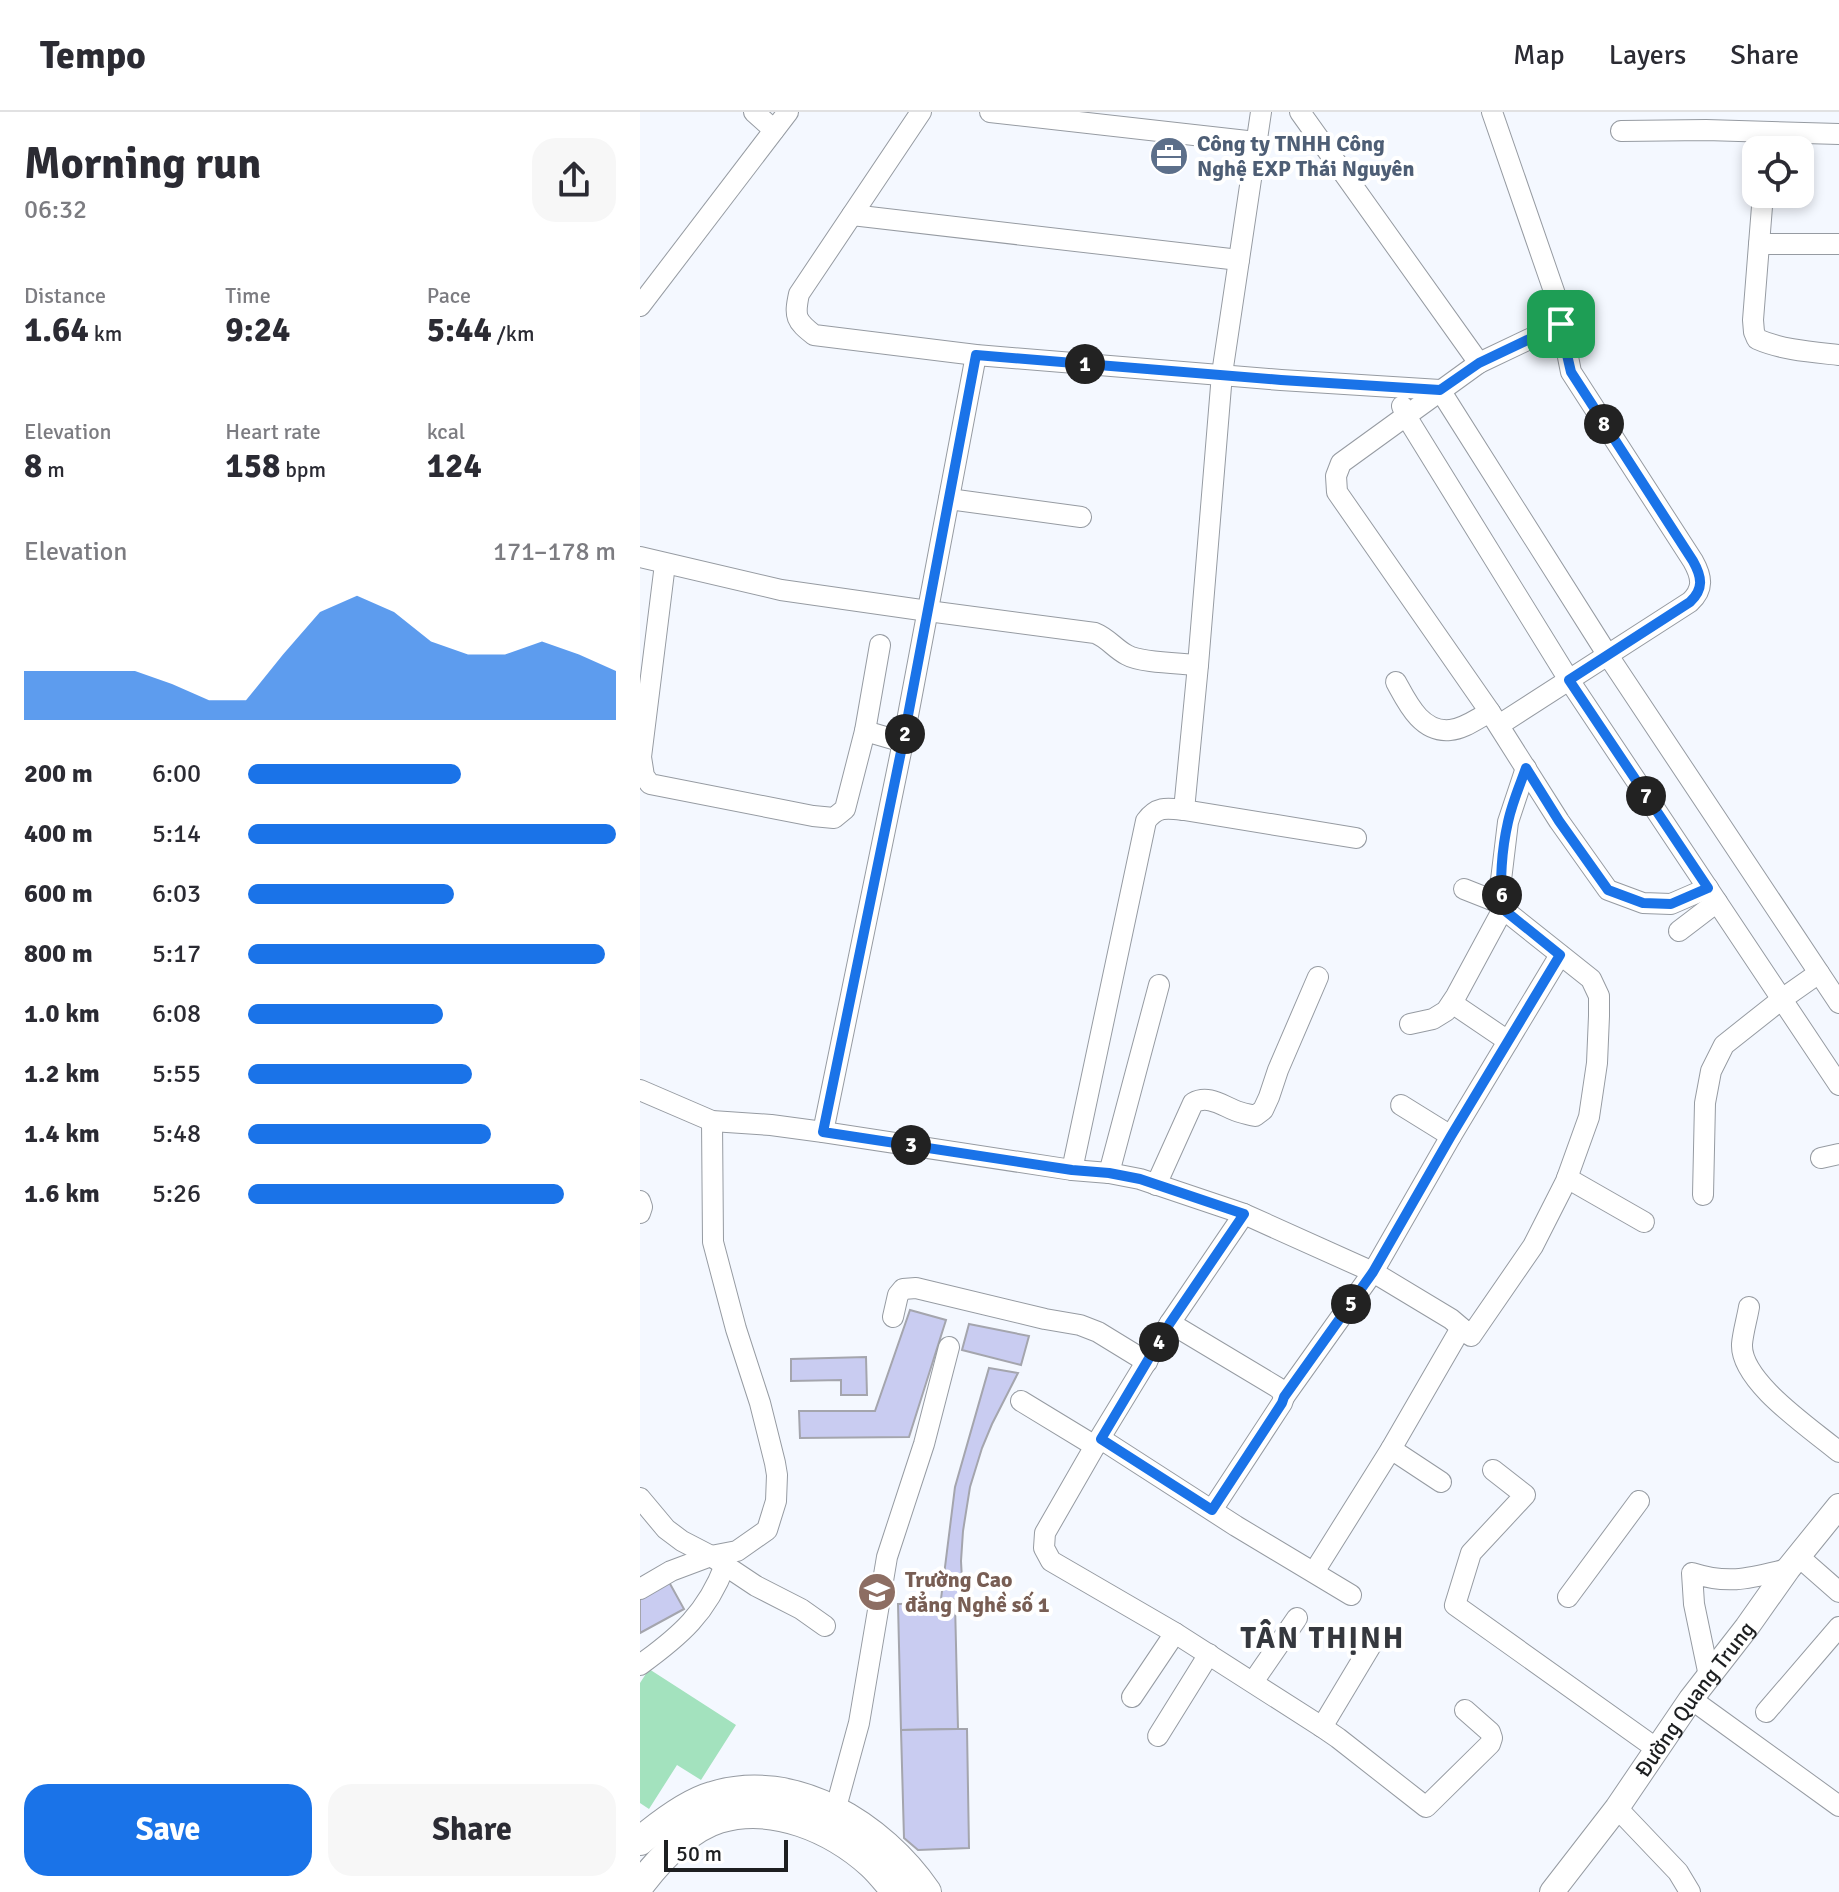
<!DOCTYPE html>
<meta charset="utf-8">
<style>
:root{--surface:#fff;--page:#f7f7f7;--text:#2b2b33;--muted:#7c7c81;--line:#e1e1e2;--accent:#1a73e8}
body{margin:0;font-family:Signika,sans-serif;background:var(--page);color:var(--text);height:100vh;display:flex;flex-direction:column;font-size:30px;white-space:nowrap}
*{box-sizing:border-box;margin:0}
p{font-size:26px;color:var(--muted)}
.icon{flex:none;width:44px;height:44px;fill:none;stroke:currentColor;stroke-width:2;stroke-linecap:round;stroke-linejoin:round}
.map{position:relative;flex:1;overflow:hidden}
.sheet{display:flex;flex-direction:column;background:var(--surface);width:640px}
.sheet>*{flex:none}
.controls{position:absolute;left:1102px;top:24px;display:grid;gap:16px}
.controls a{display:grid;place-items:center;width:72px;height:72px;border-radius:16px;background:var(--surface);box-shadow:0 4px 12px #0003;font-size:40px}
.scale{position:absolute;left:24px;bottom:20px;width:124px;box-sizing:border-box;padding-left:8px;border:4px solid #1d1f21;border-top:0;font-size:22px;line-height:28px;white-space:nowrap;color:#1d1f21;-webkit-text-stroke:6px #fff;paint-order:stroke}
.pin{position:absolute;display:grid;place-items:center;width:68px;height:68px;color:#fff;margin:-34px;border-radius:16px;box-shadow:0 4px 12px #0006}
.km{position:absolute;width:40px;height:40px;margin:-20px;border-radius:50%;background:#222;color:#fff;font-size:22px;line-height:40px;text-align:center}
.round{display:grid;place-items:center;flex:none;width:84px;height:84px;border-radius:24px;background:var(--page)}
.head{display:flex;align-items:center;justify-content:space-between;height:136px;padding:0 24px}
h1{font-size:44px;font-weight:700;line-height:60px}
.figures{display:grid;grid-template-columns:repeat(3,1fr);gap:12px;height:136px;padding:8px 24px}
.figures div{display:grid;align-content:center}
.figures b{font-size:34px;font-weight:700}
.figures small{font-size:22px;font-weight:400}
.figures p{font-size:22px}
.chart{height:224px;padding:16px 24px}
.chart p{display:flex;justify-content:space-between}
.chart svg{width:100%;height:144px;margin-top:8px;fill:var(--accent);opacity:.7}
.cta{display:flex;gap:16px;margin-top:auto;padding:16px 24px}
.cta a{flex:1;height:92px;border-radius:24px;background:var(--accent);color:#fff;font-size:32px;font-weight:700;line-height:92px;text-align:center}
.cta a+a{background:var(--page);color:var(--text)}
ul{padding:0 24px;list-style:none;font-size:26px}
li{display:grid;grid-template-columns:128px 96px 1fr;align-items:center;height:60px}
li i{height:20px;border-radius:10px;background:var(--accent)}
header{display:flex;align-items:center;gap:48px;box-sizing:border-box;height:112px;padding:0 40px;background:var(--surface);border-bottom:2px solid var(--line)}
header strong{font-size:38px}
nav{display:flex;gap:44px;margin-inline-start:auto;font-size:28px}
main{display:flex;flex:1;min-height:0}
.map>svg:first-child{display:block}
</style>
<header>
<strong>Tempo</strong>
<nav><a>Map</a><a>Layers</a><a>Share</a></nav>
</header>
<main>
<section class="sheet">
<div class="head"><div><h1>Morning run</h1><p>06:32</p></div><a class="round"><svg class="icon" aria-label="share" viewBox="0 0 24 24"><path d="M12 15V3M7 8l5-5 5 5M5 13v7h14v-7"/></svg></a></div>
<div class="figures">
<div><p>Distance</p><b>1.64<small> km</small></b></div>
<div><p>Time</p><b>9:24</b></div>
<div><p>Pace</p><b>5:44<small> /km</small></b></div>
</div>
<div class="figures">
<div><p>Elevation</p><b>8<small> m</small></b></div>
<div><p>Heart rate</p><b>158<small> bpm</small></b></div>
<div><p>kcal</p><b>124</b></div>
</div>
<div class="chart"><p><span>Elevation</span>171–178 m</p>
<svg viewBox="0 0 160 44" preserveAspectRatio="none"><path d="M0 44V29L10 29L20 29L30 29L40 33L50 38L60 38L70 24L80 11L90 6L100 11L110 20L120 24L130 24L140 20L150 24L160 29V44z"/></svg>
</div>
<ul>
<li><b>200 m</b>6:00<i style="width:58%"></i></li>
<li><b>400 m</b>5:14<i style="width:100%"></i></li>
<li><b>600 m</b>6:03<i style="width:56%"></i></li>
<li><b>800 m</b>5:17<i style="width:97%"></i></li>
<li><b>1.0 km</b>6:08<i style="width:53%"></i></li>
<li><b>1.2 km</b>5:55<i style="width:61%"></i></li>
<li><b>1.4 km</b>5:48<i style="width:66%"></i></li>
<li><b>1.6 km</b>5:26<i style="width:86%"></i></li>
</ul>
<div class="cta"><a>Save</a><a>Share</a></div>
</section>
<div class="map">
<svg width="1199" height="1780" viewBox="0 0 1199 1780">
<rect width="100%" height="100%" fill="#f4f8ff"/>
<path fill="#a3e2be" d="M9,1557L96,1613L61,1668L37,1653L9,1697L0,1691V1571Z"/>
<g fill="#c9ccf1" stroke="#a4a5ad" stroke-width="2">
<path d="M270,1198L306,1208L269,1325L160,1326L159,1299H235Z"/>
<path d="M329,1212L389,1224L381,1253L322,1238Z"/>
<path d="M226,1245L227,1283H201V1268L151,1269V1247Z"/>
<path d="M349,1256L378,1261L352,1312L342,1336L330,1375L323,1419L321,1449L323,1487H301L315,1375Z"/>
<path d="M29,1470L44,1497L0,1521V1486Z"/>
<path d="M315,1491L318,1617L261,1618L258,1492Z"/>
<path d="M318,1617H327L329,1736L278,1738L264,1726L261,1618Z"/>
</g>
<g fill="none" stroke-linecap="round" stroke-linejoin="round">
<g stroke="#969ba2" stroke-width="22">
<g id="minor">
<path d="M114,0L134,18"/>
<path d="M281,0L159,182C154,205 156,209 174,223L336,243L641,268L800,278"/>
<path d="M350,0L616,30"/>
<path d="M660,0L839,251"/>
<path d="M852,0L916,185L931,260L1053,449C1062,465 1064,477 1050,490L859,613"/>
<path d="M981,19L1066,18L1199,22"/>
<path d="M1123,82L1113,208L1114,220L1117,227C1142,238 1172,240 1199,243"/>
<path d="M212,103L599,148"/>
<path d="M1119,132H1199"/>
<path d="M0,194L148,0"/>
<path d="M921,212L839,251L701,351L696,364L697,380L850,600L919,709L968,778L1003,791L1031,792L1068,776"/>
<path d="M800,278L967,542L1199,891"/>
<path d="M762,294L766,304L929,568L1199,973"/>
<path d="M309,387L441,405"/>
<path d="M0,445L141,478L288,499L455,521C468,526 475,537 487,543C501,551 540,551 558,553"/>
<path d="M25,452L1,645L4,664L10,672L173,704L194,706L205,697L225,619L240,533"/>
<path d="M756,570C767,590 781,621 810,618C824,617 838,606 850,600"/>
<path d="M225,619L263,630"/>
<path d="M544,698L716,726"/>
<path d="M824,777L862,792"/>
<path d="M1039,819L1077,790"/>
<path d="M812,891L868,929"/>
<path d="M770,912L793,907L806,899L816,884L863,797"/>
<path d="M0,978L72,1009L131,1013L183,1020L432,1058L469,1061L500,1067L604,1102L733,1160L811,1207L831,1224L893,1134L926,1069L949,1005L957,951L959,904V884L951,867L863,797L861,768L868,710L886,656"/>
<path d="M761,993L811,1024"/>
<path d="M183,1020L263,630L336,243"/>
<path d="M1181,1046L1199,1042"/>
<path d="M432,1058L506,709C517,694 527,696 544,698L558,553L582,262L621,0"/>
<path d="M469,1061L519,873"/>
<path d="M927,1066L1004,1110"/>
<path d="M516,1073L553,991C567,983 580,992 594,998C600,1001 608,1002 615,1004L623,998L629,985L638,958L678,865"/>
<path d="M1063,1083L1065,991L1071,959L1084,933L1142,887L1179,861"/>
<path d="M0,1089L2,1095L0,1101"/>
<path d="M604,1102L530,1211L455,1334L405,1421L404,1436L411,1449L535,1521L682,1615L698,1626L786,1695L850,1632L852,1626L850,1620L825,1598"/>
<path d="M1109,1195C1107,1207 1103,1220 1102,1232C1100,1270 1172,1317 1199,1340"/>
<path d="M253,1205L258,1183L263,1177L276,1176L405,1207L440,1213L458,1220L507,1250"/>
<path d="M530,1211L640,1277L644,1285L642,1291L572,1398"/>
<path d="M644,1285L733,1160L811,1024L920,843"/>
<path d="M381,1289L455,1334"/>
<path d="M461,1327L596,1414L711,1483"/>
<path d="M751,1337L801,1370"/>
<path d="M853,1358L885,1383L831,1441L815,1493L1017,1637"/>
<path d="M0,1386L26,1417L42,1429L71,1444L116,1474L161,1497L185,1514"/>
<path d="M1158,1444L1199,1480"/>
<path d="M674,1460L751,1337L821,1216"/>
<path d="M0,1477L31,1459L71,1444L97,1439L127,1418L136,1389L137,1363L135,1351L120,1291L96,1217L73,1130L72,1009"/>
<path d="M928,1485L999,1389"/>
<path d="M0,1553C40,1524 67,1501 85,1453"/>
<path d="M1069,1564L1054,1492L1052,1461C1090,1473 1110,1466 1148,1457"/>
<path d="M613,1570L657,1506"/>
<path d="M492,1585L535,1521"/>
<path d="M1051,1587L1199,1694"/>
<path d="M1126,1600L1199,1515"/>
<path d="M682,1615L736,1525"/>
<path d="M518,1624L569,1542"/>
<path d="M977,1696L1038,1760L1050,1780"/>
<path d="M195,1699L219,1611L247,1445L284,1332L309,1235"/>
</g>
</g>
<g stroke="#969ba2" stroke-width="26">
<g id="major">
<path id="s1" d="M912,1780L977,1696L1051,1587L1107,1515L1148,1457L1199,1394"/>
</g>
</g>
<g stroke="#969ba2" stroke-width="30">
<g id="highway">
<path d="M0,1729C19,1713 48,1691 72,1684C154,1658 242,1714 287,1780"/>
<path d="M0,1773C20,1747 47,1717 79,1707C133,1691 192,1717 231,1752C240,1760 248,1771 256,1780"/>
</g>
</g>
<use href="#minor" stroke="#fff" stroke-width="20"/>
<use href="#major" stroke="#fff" stroke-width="24"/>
<use href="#highway" stroke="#fff" stroke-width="28"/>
</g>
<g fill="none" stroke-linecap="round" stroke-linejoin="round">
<g stroke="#fff" stroke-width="16">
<path id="route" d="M921,212L924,230L931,260L1053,449C1062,465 1064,477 1050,490L929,568L1068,776L1031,792L1003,791L968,778L919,709L886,656C880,673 872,691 868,710C862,736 859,771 863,797L920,843L811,1024L733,1160L644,1285L642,1291L572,1398L461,1327L530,1211L604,1102L500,1067L469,1061L432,1058L183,1020L263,630L336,243L641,268L800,278L839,251Z"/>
</g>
<use href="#route" stroke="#1a73e8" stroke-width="10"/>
</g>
<defs>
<g id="office-disc" transform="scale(2)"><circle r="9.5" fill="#5c6f8a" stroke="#fff"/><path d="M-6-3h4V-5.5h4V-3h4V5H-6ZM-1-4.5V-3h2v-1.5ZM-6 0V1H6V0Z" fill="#fff"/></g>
<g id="university-disc" transform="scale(2)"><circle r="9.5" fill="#8d6e63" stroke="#fff"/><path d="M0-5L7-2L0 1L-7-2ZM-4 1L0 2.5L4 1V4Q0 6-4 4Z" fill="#fff"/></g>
</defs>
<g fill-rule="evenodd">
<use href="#office-disc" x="529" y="44"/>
<use href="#university-disc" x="237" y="1480"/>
</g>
<g text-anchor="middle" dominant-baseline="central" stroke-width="8" stroke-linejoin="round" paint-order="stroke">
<g font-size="22" font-weight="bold" fill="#4e5e75" stroke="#fff" text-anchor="start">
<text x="557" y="31">Công ty TNHH Công<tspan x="557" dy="25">Nghệ EXP Thái Nguyên</tspan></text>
</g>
<g font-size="22" font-weight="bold" fill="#785e54" stroke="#fff" text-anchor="start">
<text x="265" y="1467">Trường Cao<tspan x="265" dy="25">đẳng Nghề số 1</tspan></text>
</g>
<g font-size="22" fill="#1d1f21" stroke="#fff">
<text stroke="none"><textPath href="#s1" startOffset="240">Đường Quang Trung</textPath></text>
</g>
<g font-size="30" font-weight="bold" letter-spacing="2" fill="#35383e" stroke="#fff">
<text x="683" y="1526">TÂN THỊNH</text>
</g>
</g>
</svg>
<div class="controls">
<a><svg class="icon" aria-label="locate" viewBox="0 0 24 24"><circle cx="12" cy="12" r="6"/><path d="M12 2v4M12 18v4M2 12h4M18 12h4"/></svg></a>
</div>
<div class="scale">50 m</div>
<div class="pin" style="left:921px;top:212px;background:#1e9e55"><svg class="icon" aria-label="arrive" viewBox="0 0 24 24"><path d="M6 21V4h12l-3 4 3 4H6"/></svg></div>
<b class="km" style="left:445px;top:252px">1</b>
<b class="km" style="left:265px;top:622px">2</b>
<b class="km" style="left:271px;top:1033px">3</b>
<b class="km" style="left:519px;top:1230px">4</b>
<b class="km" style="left:711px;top:1192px">5</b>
<b class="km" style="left:862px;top:783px">6</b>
<b class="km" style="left:1006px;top:684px">7</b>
<b class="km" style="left:964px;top:312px">8</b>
</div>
</main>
